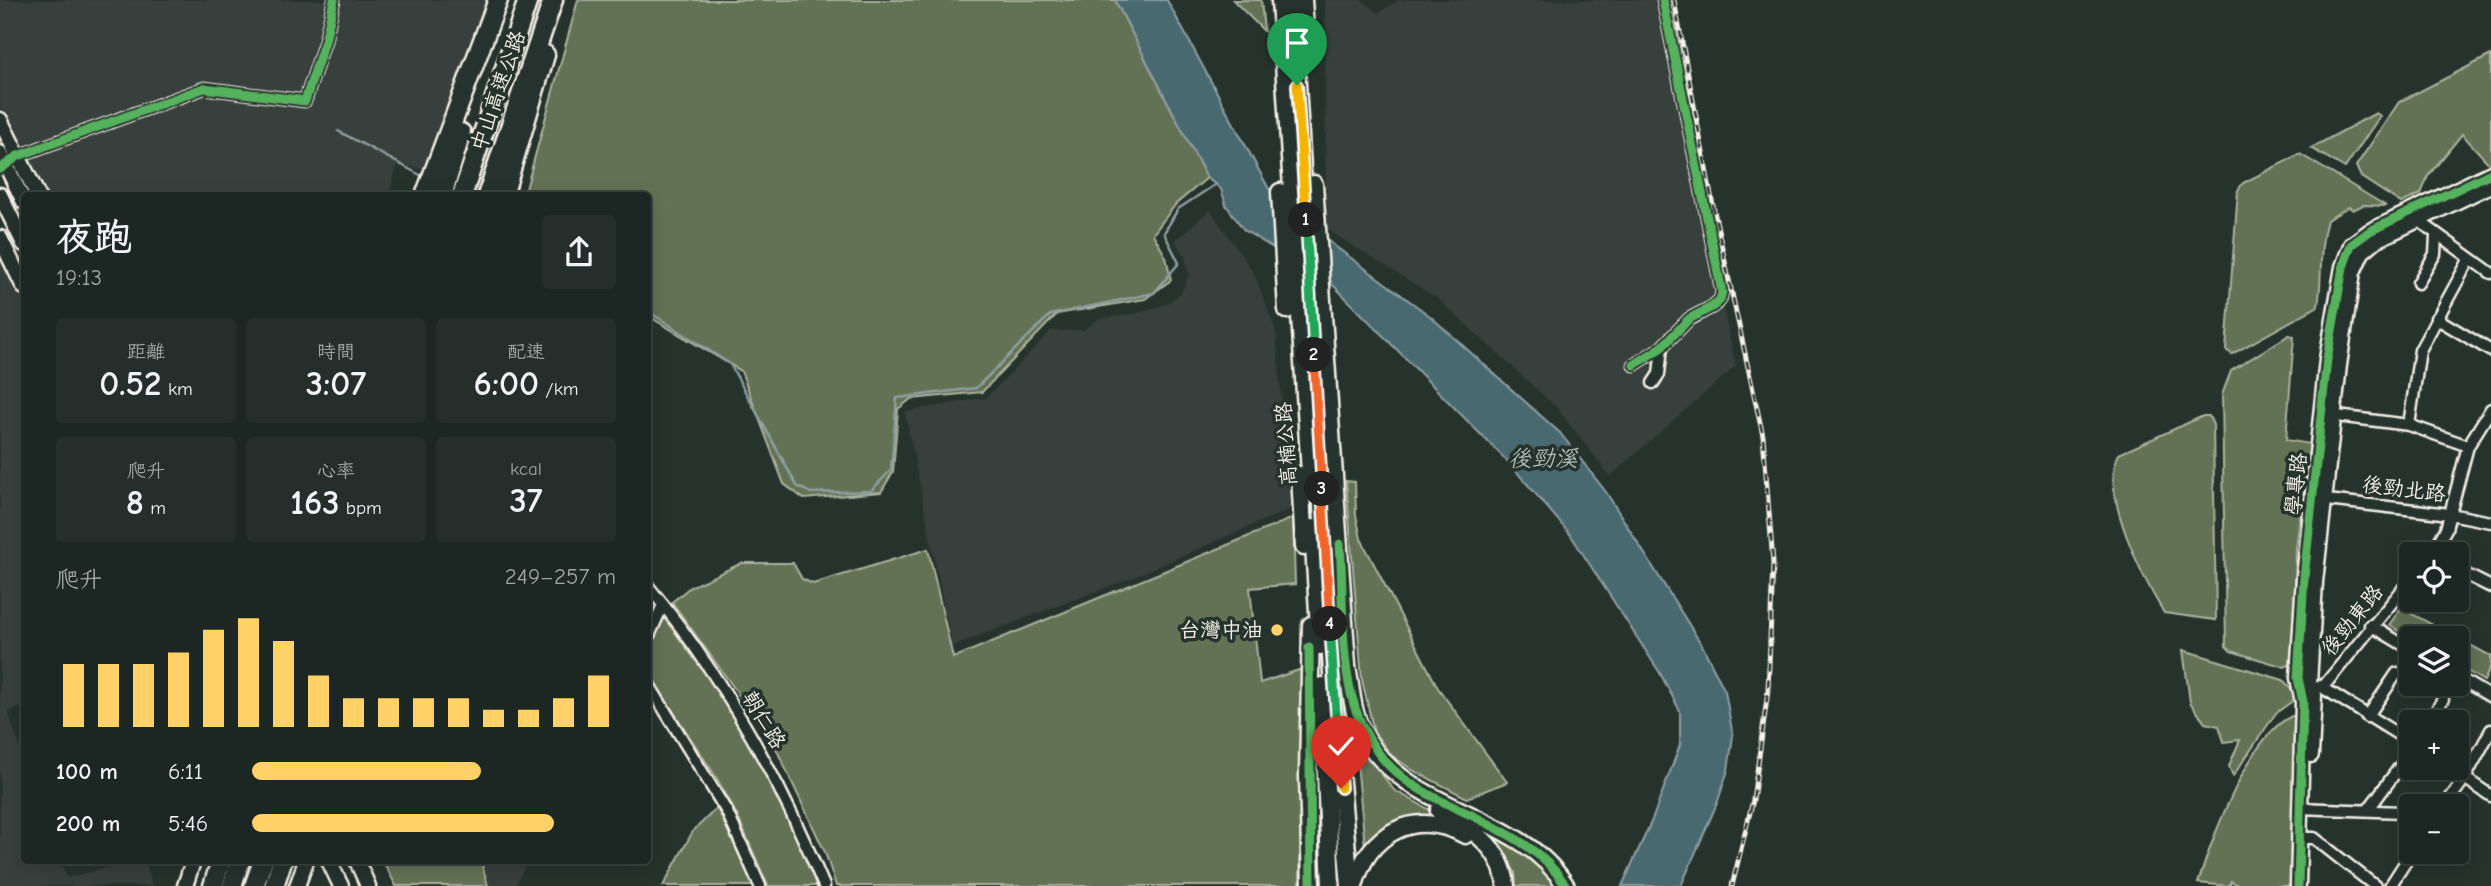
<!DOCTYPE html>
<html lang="zh-TW">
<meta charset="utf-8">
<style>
:root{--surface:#1c2622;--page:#252e2a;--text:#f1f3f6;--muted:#a0a5a5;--line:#3a4340;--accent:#ffd166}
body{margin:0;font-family:"Comic Neue","LXGW WenKai TC",sans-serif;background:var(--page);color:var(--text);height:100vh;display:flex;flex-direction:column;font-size:26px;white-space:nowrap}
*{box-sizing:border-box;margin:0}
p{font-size:23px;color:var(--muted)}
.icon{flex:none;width:38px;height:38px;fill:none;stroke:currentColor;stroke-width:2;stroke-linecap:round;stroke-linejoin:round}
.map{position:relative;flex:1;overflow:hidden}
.details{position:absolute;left:21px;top:192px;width:630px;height:672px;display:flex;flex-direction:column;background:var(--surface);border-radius:7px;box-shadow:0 4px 18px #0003,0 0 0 2px var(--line)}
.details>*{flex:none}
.tools{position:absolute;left:2399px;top:542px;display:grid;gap:14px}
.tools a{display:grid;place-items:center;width:70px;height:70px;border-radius:7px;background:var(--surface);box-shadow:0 4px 18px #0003,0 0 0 2px var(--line);font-size:35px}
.pin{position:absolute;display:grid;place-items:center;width:60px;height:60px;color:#fff;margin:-72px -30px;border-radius:50% 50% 50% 0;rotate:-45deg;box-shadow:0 0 7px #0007}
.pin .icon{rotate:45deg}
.km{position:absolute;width:35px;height:35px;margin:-18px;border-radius:50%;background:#222;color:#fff;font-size:19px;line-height:35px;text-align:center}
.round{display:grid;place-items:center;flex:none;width:74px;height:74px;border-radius:7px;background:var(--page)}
.head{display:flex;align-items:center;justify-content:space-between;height:119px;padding:0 35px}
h1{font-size:38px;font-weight:700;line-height:52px}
.stats{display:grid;grid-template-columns:repeat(3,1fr);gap:10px;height:119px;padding:7px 35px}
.stats div{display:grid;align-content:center;border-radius:7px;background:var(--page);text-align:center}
.stats b{font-size:35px;font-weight:700}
.stats small{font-size:19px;font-weight:400}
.stats p{font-size:19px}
.chart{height:196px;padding:14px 35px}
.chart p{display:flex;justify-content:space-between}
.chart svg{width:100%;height:126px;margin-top:7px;stroke:var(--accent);stroke-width:6}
ul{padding:0 35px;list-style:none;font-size:23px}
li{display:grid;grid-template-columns:112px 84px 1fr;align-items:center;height:52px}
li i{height:18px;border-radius:9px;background:var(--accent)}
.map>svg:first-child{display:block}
</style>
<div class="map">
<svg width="2491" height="886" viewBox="0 0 2491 886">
<rect width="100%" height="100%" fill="#26332d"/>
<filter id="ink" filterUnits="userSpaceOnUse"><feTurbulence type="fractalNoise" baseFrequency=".0143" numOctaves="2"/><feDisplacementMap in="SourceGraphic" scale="14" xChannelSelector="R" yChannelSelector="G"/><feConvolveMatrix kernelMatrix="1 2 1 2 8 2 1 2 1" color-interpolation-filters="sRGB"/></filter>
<g filter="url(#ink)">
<g fill="#393f3c">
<path d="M0,0H487L432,171L397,164L389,196H44L0,107Z"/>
<path d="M1325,0H1362L1378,13L1399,0H1657L1678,111L1736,366L1610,476L1555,406L1437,298L1326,229Z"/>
<path d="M1210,210L1253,271L1276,331L1290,509L1131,578L952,646L905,412L987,397L1051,331L1084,330L1098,319L1139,313L1168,303L1181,293L1189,274L1185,256L1175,241Z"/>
<path d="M0,249L24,299V706L8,712L24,758V861H60L67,878L132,861H146L152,886H0Z"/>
<path d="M481,861H528L515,886H488Z"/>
</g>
<g fill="#637254" stroke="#acb29e" stroke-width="2">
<path d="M578,0H1115L1207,178L1176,204L1153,234L1166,257L1171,280L1145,299L1057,314L982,392L911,399L898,409L893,472L881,492L804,499L784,484L741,371L648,316V196H542L526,189Z"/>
<path d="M1233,0H1261L1264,31Z"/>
<path d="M2491,55V166L2462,134L2428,176L2421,194L2401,203L2361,177L2356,166L2399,102Z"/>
<path d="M2376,113L2380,116L2345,168L2311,148Z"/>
<path d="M2300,154L2386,206L2363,205L2353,210L2349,207L2327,220C2318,249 2323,276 2318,306L2232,354L2226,350L2238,190L2243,183Z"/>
<path d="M2289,335L2294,336L2286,440L2310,444L2296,548L2293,663L2285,667L2231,651L2226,646L2222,395L2231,371Z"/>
<path d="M2203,416H2209L2213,425L2216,620L2164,613C2144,580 2098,491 2119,454Z"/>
<path d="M1346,481L1355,482L1356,515L1361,539L1438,688L1507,782L1467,798L1414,771L1391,755L1374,732L1362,680Z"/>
<path d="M1293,518L1295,584L1250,588L1260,683L1302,669L1300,886H836L825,852L773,742L672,602L690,587L742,563H793L802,579L813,584L928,549L953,658Z"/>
<path d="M2401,608L2491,656V666L2484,681L2457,665V639H2412L2389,625Z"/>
<path d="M663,617C726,698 787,788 817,886H768L737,815L716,777L648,673V649Z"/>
<path d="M2183,650L2283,680L2296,694L2294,700L2276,713L2233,776L2229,766L2240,740L2224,742L2219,726L2205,723L2190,702Z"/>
<path d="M2295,715V886H2240L2231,881L2229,886L2198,883C2211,842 2251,729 2295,715Z"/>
<path d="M1356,752H1364L1394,790L1464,829L1431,821L1365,847Z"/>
<path d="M717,808L754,886H663L693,831Z"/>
<path d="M1484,826L1528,851L1561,886H1516L1515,872Z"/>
<path d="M383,861H481L488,886H396Z"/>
</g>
<path fill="#4a6971" stroke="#8e9fa1" stroke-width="2" d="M1115,0H1167L1269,189L1336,247L1430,316L1560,433L1606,492L1703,647L1725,691L1733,736L1728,770L1718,801L1681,886H1622L1652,820L1680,745V711L1660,673L1570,534L1510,464L1333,285L1244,230L1226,205L1221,189L1207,178Z"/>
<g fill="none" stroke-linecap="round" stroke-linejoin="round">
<g stroke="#8e9fa1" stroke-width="2.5">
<path d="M338,131L424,177"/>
<path d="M648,311L730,364L797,486L811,493L871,491L891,470L897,398L976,388L1050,315L1154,293L1179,263L1164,233L1178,209L1216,184"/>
</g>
<g stroke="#f4f1e8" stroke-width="15">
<g id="street">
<path d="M0,168L18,156L204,88L305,101L325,41L334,0"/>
<path d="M2415,218L2491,273"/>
<path d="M2418,283L2435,254L2436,236"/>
<path d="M2436,318L2491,351"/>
<path d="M1634,365L1662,347L1689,319L1712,307L1720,300L1722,292L1663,0"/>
<path d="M1653,383L1659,374L1662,347"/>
<path d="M2329,415L2409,425L2468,446"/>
<path d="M2409,425L2420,350L2469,260"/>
<path d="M2318,499L2450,514L2491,522"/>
<path d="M2431,555L2446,529L2468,446L2491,409"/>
<path d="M2457,570L2491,587"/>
<path d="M648,586C723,676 779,778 824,886"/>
<path d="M2370,625L2412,650"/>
<path d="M648,638L663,605"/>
<path d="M2457,677L2491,697"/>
<path d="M648,683L727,812L760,886"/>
<path d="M2320,686L2412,743"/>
<path d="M2323,687L2412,578"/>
<path d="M2367,717L2397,673"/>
<path d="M2429,723L2443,699"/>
<path d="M2450,768L2491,796"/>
<path d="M2444,807L2465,778L2491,730"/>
<path d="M2299,808L2402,812L2412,818"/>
<path d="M2368,810L2412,750"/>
<path d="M2299,838H2314L2375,886"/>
<path d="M2390,886L2412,852"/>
</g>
</g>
<g stroke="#f4f1e8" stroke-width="19">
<g id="secondary">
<path d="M0,120L38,196"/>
<path d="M0,153L24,202"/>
<path d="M0,195L24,244"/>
<path d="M0,238L24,287"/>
<path d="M2311,755L2314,695L2309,683L2315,582L2339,365L2353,272L2362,252L2376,240L2491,185"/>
<path d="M329,861L341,886"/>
<path d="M357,861L368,886"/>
<path d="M185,886L193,861"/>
<path d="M297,886L306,861"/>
<path d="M2298,886L2303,702L2298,678L2304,578L2327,359L2343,267L2351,245L2370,231L2491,173"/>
</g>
</g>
<g stroke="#f4f1e8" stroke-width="21">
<g id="primary">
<path d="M1280,0L1311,489"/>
<path d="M1292,0L1333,690L1350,886"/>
<path d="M1303,0L1306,43"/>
<path d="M1314,184L1347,665"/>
<path d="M1280,192L1287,310"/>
<path d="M1300,475L1304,547"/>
<path d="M1313,528L1320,646"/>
<path d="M1345,657C1352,685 1350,713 1366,739C1411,814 1520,812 1566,886"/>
<path d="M1322,686L1331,886"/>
<path d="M1439,811C1471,828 1502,846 1506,886"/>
<path d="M1311,886L1308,775L1311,625"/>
<path d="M1354,886C1368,833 1414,808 1465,835"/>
</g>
</g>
<g stroke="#f4f1e8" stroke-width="23">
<g id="highway">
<path d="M425,196L498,0"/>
<path d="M442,196L461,133"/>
<path d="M462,196L528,0"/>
<path d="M487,196L553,0"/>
<path d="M503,196L545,55"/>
<path d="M213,886L221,861"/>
<path d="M232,886L240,861"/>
<path d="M254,886L263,861"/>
<path d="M274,886L282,861"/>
</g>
</g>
<use href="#street" stroke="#26332d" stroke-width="10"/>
<use href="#secondary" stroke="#26332d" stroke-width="14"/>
<use href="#primary" stroke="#26332d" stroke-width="16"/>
<use href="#highway" stroke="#26332d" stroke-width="18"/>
<g stroke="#f4f1e8" stroke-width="5">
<path id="rail" d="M1674,0L1714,211L1763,436L1773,563L1768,691L1753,800L1732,886"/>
</g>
<use href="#rail" stroke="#26332d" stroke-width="2.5" stroke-dasharray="8" stroke-linecap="butt"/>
<g stroke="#26332d" stroke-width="13">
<g id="cycleway">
<path d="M0,169L18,156L204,88L305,101L325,41L334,0"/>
<path d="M1634,365L1662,347L1689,319L1712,307L1720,300L1722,292L1663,0"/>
<path d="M1340,544C1346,626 1331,722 1403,778C1424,794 1450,805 1473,816C1509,834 1544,851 1566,886"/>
<path d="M1309,647L1311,886"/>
<path d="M2298,886L2303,702L2298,678L2304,578L2327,359L2343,267L2351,245L2370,231L2491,173"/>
</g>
</g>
<use href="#cycleway" stroke="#56b35d" stroke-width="9"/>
</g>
</g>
<g fill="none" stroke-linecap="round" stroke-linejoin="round" filter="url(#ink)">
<g stroke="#fff" stroke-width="14">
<path id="split-1" d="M1297,85L1306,220"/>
</g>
<g stroke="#fff" stroke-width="14">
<path id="split-2" d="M1306,220L1314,355"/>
</g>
<g stroke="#fff" stroke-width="14">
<path id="split-3" d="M1314,355L1322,489"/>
</g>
<g stroke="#fff" stroke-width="14">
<path id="split-4" d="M1322,489L1330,624"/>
</g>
<g stroke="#fff" stroke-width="14">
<path id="split-5" d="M1330,624L1339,758"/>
</g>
<g stroke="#fff" stroke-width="14">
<path id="split-6" d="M1339,758L1341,788"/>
</g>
<use href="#split-1" stroke="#f5b400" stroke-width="9"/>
<use href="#split-2" stroke="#22a559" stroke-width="9"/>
<use href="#split-3" stroke="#f0652b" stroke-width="9"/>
<use href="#split-4" stroke="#f0652b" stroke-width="9"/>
<use href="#split-5" stroke="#22a559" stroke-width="9"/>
<use href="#split-6" stroke="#f5b400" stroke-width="9"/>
</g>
<circle fill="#ffd166" stroke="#26332d" stroke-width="2.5" cx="1277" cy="630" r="7"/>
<g text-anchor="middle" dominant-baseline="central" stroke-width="7" stroke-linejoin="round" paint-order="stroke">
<g font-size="21" fill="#f4f1e8" stroke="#26332d">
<text transform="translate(498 91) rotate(-71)">中山高速公路</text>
<text transform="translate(1286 444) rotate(-94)">高楠公路</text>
<text transform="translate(2296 484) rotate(-84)">學專路</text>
<text transform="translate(2404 489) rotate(7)">後勁北路</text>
<text transform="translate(2352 620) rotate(-51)">後勁東路</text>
<text transform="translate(764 720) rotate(59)">朝仁路</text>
</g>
<g font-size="21" fill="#f4f1e8" stroke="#26332d" text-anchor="end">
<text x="1263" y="630">台灣中油</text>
</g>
<g font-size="23" font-style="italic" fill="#b0bbb8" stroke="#26332d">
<text x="1543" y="458">後勁溪</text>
</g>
</g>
</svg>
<div class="tools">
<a><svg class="icon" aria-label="locate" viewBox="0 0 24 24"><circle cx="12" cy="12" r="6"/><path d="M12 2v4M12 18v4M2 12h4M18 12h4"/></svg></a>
<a><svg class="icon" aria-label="layers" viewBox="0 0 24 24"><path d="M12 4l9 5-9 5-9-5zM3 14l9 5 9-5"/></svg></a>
<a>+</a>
<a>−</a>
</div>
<div class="pin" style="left:1297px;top:85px;background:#1e9e55"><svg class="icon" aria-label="arrive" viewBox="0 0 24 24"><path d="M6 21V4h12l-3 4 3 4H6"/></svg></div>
<div class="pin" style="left:1341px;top:788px;background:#d93025"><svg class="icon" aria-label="check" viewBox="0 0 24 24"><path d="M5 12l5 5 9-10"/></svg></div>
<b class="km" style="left:1306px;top:220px">1</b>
<b class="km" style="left:1314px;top:355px">2</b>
<b class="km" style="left:1322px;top:489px">3</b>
<b class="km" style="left:1330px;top:624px">4</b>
<section class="details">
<div class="head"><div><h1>夜跑</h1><p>19:13</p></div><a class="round"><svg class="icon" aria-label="share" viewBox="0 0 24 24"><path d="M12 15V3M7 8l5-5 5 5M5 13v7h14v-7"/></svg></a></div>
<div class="stats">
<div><p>距離</p><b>0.52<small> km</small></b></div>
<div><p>時間</p><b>3:07</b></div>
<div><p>配速</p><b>6:00<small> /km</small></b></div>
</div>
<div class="stats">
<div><p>爬升</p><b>8<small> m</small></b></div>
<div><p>心率</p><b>163<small> bpm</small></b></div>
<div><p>kcal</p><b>37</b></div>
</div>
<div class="chart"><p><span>爬升</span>249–257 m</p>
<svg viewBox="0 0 160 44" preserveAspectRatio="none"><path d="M5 44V22M15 44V22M25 44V22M35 44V18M45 44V10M55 44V6M65 44V14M75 44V26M85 44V34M95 44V34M105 44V34M115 44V34M125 44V38M135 44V38M145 44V34M155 44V26"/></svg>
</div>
<ul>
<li><b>100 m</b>6:11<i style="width:63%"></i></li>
<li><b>200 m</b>5:46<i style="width:83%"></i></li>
</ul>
</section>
</div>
